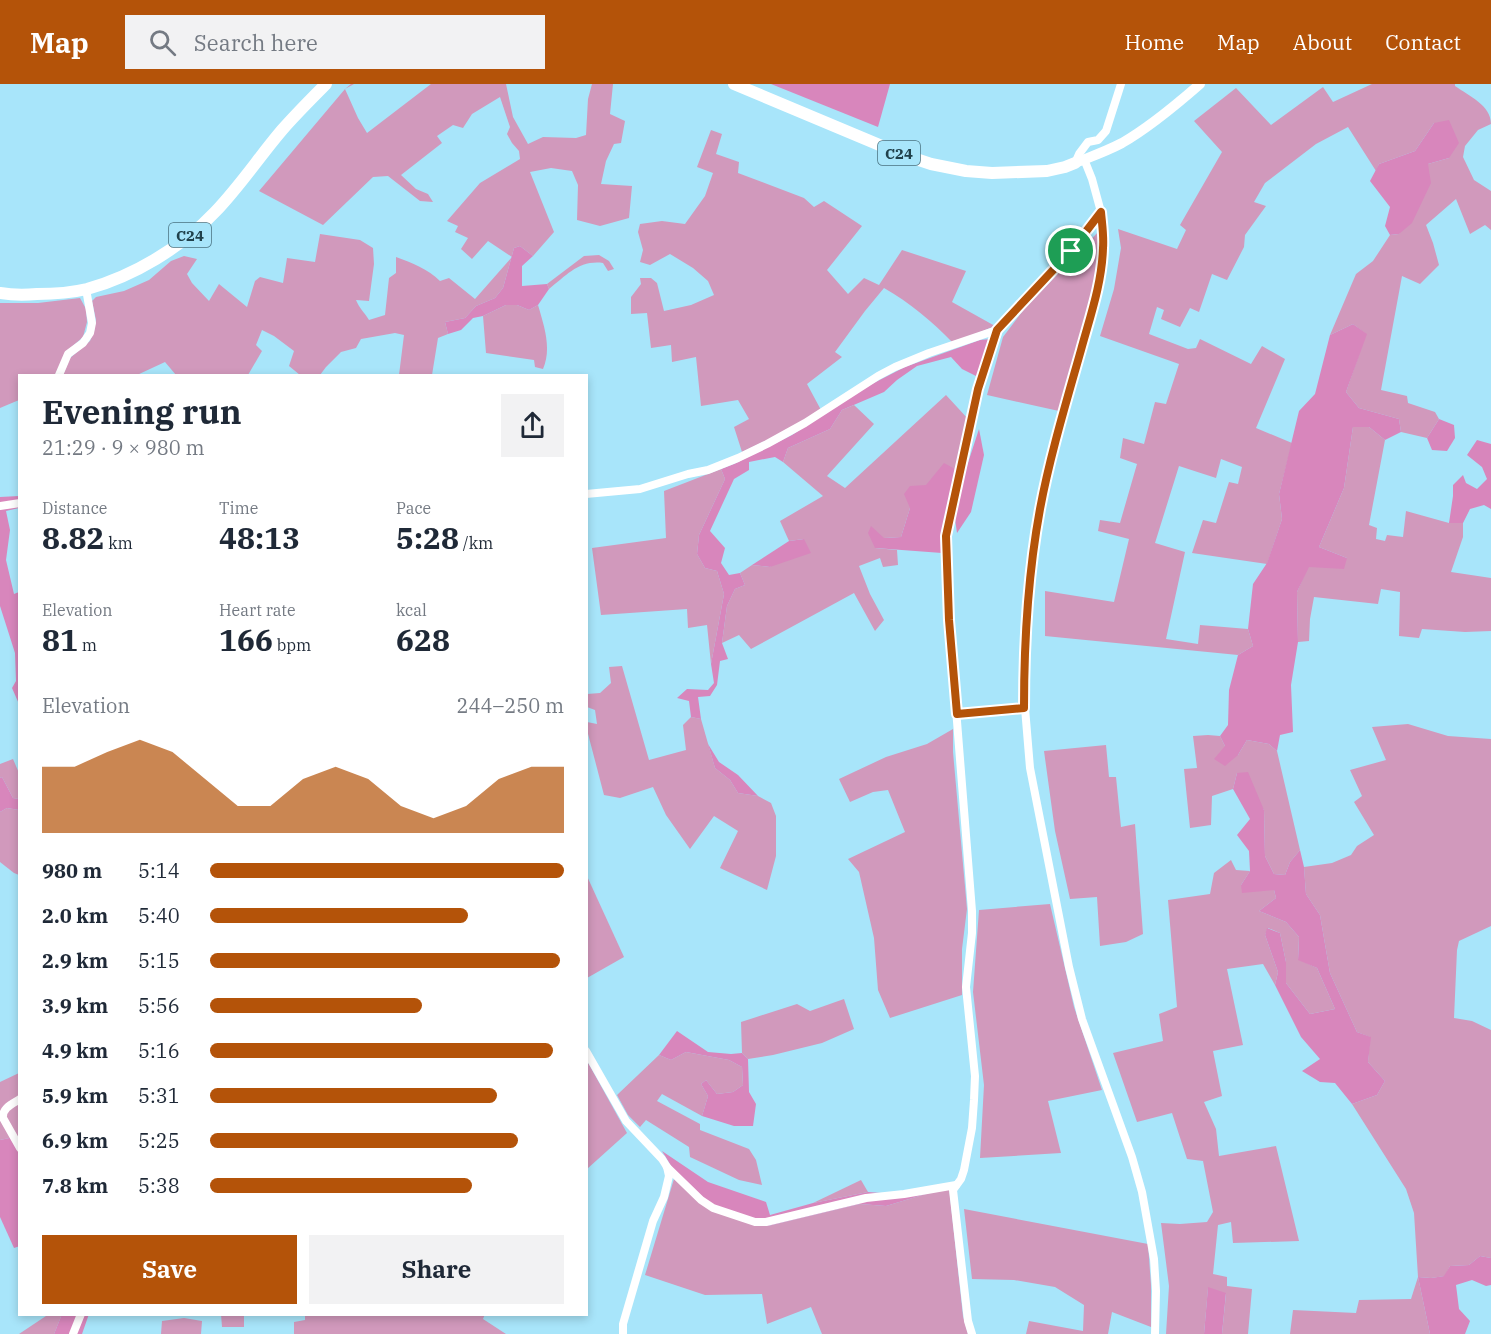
<!DOCTYPE html>
<meta charset="utf-8">
<style>
:root{--surface:#fff;--page:#f2f2f3;--text:#1f2937;--muted:#747a83;--accent:#b45309}
body{margin:0;font-family:"IBM Plex Serif",serif;background:var(--page);color:var(--text);height:100vh;display:flex;flex-direction:column;font-size:22px;white-space:nowrap}
*{box-sizing:border-box;margin:0}
p{font-size:20px;color:var(--muted)}
.icon{flex:none;width:33px;height:33px;fill:none;stroke:currentColor;stroke-width:2;stroke-linecap:round;stroke-linejoin:round}
.map{position:relative;flex:1;overflow:hidden}
.details{position:absolute;left:18px;top:290px;width:570px;height:942px;display:flex;flex-direction:column;background:var(--surface);border-radius:0px;box-shadow:0 3px 9px #0003}
.details>*{flex:none}
.pin{position:absolute;display:grid;place-items:center;width:51px;height:51px;color:#fff;margin:-26px;border:3px solid #fff;border-radius:50%;box-shadow:0 2px 6px #0007}
.round{display:grid;place-items:center;flex:none;width:63px;height:63px;border-radius:0px;background:var(--page)}
.summary{display:flex;align-items:center;justify-content:space-between;height:102px;padding:0 24px}
h1{font-size:33px;font-weight:700;line-height:45px}
.metrics{display:grid;grid-template-columns:repeat(3,1fr);gap:9px;height:102px;padding:6px 24px}
.metrics div{display:grid;align-content:center}
.metrics b{font-size:30px;font-weight:700}
.metrics small{font-size:16px;font-weight:400}
.metrics p{font-size:16px}
.chart{height:168px;padding:12px 24px}
.chart p{display:flex;justify-content:space-between}
.chart svg{width:100%;height:108px;margin-top:6px;fill:var(--accent);opacity:.7}
.button{display:flex;gap:12px;margin-top:auto;padding:12px 24px}
.button a{flex:1;height:69px;border-radius:0px;background:var(--accent);color:#fff;font-size:24px;font-weight:700;line-height:69px;text-align:center}
.button a+a{background:var(--page);color:var(--text)}
ul{padding:0 24px;list-style:none;font-size:20px}
li{display:grid;grid-template-columns:96px 72px 1fr;align-items:center;height:45px}
li i{height:15px;border-radius:8px;background:var(--accent)}
header{display:flex;align-items:center;gap:36px;box-sizing:border-box;height:84px;padding:0 30px;background:var(--accent);color:#fff}
header strong{font-size:28px}
nav{display:flex;gap:33px;margin-inline-start:auto;font-size:21px}
.search{width:420px;height:54px;background:var(--page);display:flex;align-items:center;gap:15px;box-sizing:border-box;padding:0 21px;border-radius:0px;color:var(--muted);font-size:22px}
.map>svg:first-child{display:block}
</style>
<header>
<strong>Map</strong>
<div class="search"><svg class="icon" aria-label="search" viewBox="0 0 24 24"><circle cx="10" cy="10" r="6"/><path d="M15 15l6 6"/></svg>Search here</div>
<nav><a>Home</a><a>Map</a><a>About</a><a>Contact</a></nav>
</header>
<div class="map">
<svg width="1491" height="1250" viewBox="0 0 1491 1250">
<rect width="100%" height="100%" fill="#a8e5fa"/>
<g fill="#d199bc">
<path d="M351,0H354L345,5L358,34L367,49L431,0H506L513,33L528,60L543,53L576,54L586,51L588,15L592,0H613L610,30L625,37L621,59L614,60L606,77L601,100L632,102L629,134L600,142L577,136L578,101L572,87L551,84L530,88L554,148L533,172L520,162L514,164L503,204L495,214L476,222L465,234L445,238L448,250L438,254L432,291H399L404,251L395,249L361,255L356,264L341,268L326,283L320,291H300L289,282L294,267L274,252L262,246L256,261L262,267L248,291H176L165,278L137,291H63L70,274L90,257L94,247L96,236L92,217L96,213L124,207L149,196L171,177L184,172L197,175L187,190L192,199L209,217L219,200L247,223L255,197L260,193L283,199L287,174L315,178L320,150L360,156L373,164L374,180L369,217L356,216C359,224 365,229 369,236L385,231L389,194L396,189V173C412,179 428,185 440,197L449,194L475,215L512,173L488,157L472,175L461,165L468,154L455,148L458,142L447,137L480,99L520,75L519,67L512,59L507,50L510,43L500,13L472,30L463,44L453,41L437,52L442,59L401,91L416,105L428,110L433,118L420,117L388,92L373,93L323,141L259,107L345,5Z"/>
<path d="M1372,0H1455V2C1469,12 1491,21 1491,40L1478,46L1465,62L1463,73L1474,96L1491,107V146L1485,141L1470,150L1456,115L1426,141L1433,159L1439,181L1420,200L1402,192L1381,306L1407,312L1408,319L1435,328L1439,335L1427,354L1401,348L1399,335L1359,324L1346,308L1366,250L1353,240L1330,251L1356,190L1373,177L1390,151L1399,150L1428,80L1449,74L1434,39L1415,67L1379,80L1376,87L1348,43L1316,60L1265,99L1254,118L1266,122L1245,151L1244,163L1227,196L1212,190L1199,228L1190,224L1180,243L1161,235L1164,226L1157,223L1149,250L1188,265L1196,264L1200,255L1251,280L1262,262L1285,275L1256,344L1292,359L1279,410L1282,435L1267,480L1192,469L1203,436L1216,439L1229,398L1238,400L1242,383L1221,375L1216,394L1179,382L1155,459L1185,468L1166,555L1198,560L1200,541L1248,545L1253,562L1238,571L1045,552V507L1114,518L1129,455L1098,447L1100,436L1120,439L1137,380L1120,374L1123,354L1144,360L1155,318L1166,320L1179,280L1100,252L1114,205L1121,164L1118,145L1177,165L1186,146L1180,141L1222,68L1194,37L1236,4L1271,41L1323,3L1333,18Z"/>
<path d="M711,46L722,50L716,70L739,78L738,89L804,114L814,123L824,117L862,142L827,186L848,210L864,194L879,201L902,166L966,187L952,218L995,242L953,259C932,237 910,219 884,204L865,227L835,268L842,273L807,300L821,326L780,350L742,368L734,343L749,335L738,316L701,322L696,273L672,278L671,261L651,264L647,229L631,230V213L641,200L640,194H651L657,199L664,227L691,221L714,211L708,197L693,184L670,170L650,181L640,178L643,166L638,148L640,140L662,137L685,140L705,112L713,89L697,83Z"/>
<path d="M1100,146V170L1092,208L1059,327L987,311L1003,253L1025,224Z"/>
<path d="M599,171L609,177L614,185L608,187L603,179C579,176 567,191 549,205L547,200L584,172Z"/>
<path d="M80,214L86,225L87,238L83,253L67,267L55,291H20L19,316L0,324V219H38Z"/>
<path d="M506,221H517L529,226L538,221C544,242 552,264 543,285L535,283L534,276L486,269L483,232Z"/>
<path d="M946,311L969,336L957,386L910,424L901,453L884,454L875,464L897,466L898,481L883,483L880,474L859,482L870,510L884,536L875,547L854,509L751,565L739,551L722,559L727,522L735,505L745,501L740,489L752,481L770,483L804,455L789,457L780,437L823,412L783,378L788,364L830,345L842,326L854,321L874,340L827,392L845,404Z"/>
<path d="M1353,343H1369L1385,356L1369,441L1377,444L1376,455L1385,457L1387,451L1403,453L1406,427L1449,439H1463V453L1451,488L1491,494V547L1465,548L1422,545L1419,554L1399,552L1400,508L1381,505L1378,520L1314,513L1310,535L1309,557L1298,558L1297,508L1308,483L1347,474L1319,463L1344,404Z"/>
<path d="M721,385L725,395L699,451L697,470L705,484L717,487L724,510L711,580L707,541L688,544L687,525L601,531L592,464L666,454L664,407Z"/>
<path d="M622,582L649,676L686,666L683,641L691,633L701,635L715,684L730,696L738,709L758,712L771,719L776,732V772L767,806L720,784L738,747L714,732L690,765L666,731L653,703L620,714L604,711L587,646V638L597,640L595,626L587,623V610L600,609L611,599L609,583Z"/>
<path d="M1408,640L1448,652L1491,655V842L1459,857L1457,866L1454,934L1472,937L1491,946V1174L1480,1172L1469,1181L1450,1182L1445,1192L1431,1194L1418,1193L1430,1250H1290L1293,1226L1356,1229L1359,1216L1411,1215L1418,1193L1414,1129L1406,1105L1352,1020L1377,1011L1385,997L1368,978L1370,953L1357,948L1330,889L1320,831L1306,810L1304,783L1332,779L1351,771L1357,762L1374,751L1354,718L1362,712L1350,686L1386,676L1372,643Z"/>
<path d="M953,645V668L967,825L962,865V911L890,934L878,906L874,854L859,788L848,775L905,748L888,706L873,708L850,718L839,695L886,673L927,660Z"/>
<path d="M1208,651L1220,652L1225,662L1238,671L1247,656L1269,660L1277,667L1300,766L1290,778L1285,791L1274,790L1265,772L1264,726L1237,689L1233,705L1212,712L1211,741L1190,744L1184,685L1197,684L1193,652Z"/>
<path d="M1106,661L1109,693H1116L1121,743L1135,740L1143,850L1126,858L1100,862L1097,813L1070,815L1055,747L1044,667Z"/>
<path d="M13,675L19,689V715L13,714L2,693L0,694V680Z"/>
<path d="M7,724L19,726V791L14,789L0,778V728Z"/>
<path d="M1231,776L1236,786L1250,787L1241,801L1274,806L1276,814L1259,827L1286,838L1299,853L1298,875L1317,884L1335,925L1310,930L1286,899V878L1280,849L1268,844L1265,851L1278,888L1275,901L1263,880L1227,885L1243,961L1213,967L1222,1012L1204,1018L1216,1045L1219,1072L1276,1062L1299,1157L1233,1159L1231,1138L1218,1141L1213,1190L1227,1193V1202L1252,1205L1248,1250H1222L1226,1210L1208,1204L1204,1250H1166L1169,1202L1161,1139L1180,1140L1207,1138L1213,1128L1203,1077L1187,1075L1172,1029L1137,1038L1113,969L1163,957L1159,930L1177,923L1168,816L1210,810L1214,789Z"/>
<path d="M586,790L624,873L587,894H586Z"/>
<path d="M1050,820L1074,923L1102,1006L1048,1017L1061,1069L980,1074L984,1001L973,908L979,826Z"/>
<path d="M844,915L854,945L822,959L773,971L748,975L742,969L741,938L797,920L810,927Z"/>
<path d="M686,968L729,976L742,983L743,1001L733,1008L717,1010L706,996L701,1000L708,1012L702,1032L662,1010L657,1017L700,1040V1046L749,1065L756,1076L762,1101L739,1096L690,1073L689,1063L646,1036L640,1043L628,1031L617,1011L659,971L671,976Z"/>
<path d="M586,975L627,1049L587,1085H586Z"/>
<path d="M19,989V1052L0,1056V998Z"/>
<path d="M674,1095L768,1142L860,1120L886,1122L949,1103L963,1232L968,1250H822L811,1223L767,1240L762,1210L705,1211L645,1191Z"/>
<path d="M861,1096L868,1108L813,1119Z"/>
<path d="M964,1125L1148,1160L1151,1201V1243L1112,1228L1108,1250H1026L1029,1237L1083,1247L1084,1221L1055,1203L1014,1196L972,1195Z"/>
<path d="M49,1230H62L54,1250H19Z"/>
<path d="M221,1230H244V1243H222Z"/>
<path d="M305,1230H485L483,1235L506,1250H294V1238L305,1236Z"/>
<path d="M184,1234L202,1237L201,1250H161L162,1237Z"/>
</g>
<g fill="#d886bc">
<path d="M771,0H890L878,43Z"/>
<path d="M1449,36L1459,59L1449,74L1428,80L1431,99L1412,139L1399,150L1390,151L1385,142L1390,123L1370,97L1379,80L1415,67L1434,39Z"/>
<path d="M520,162L533,172L522,182V202L547,200L549,205L538,221L529,226L517,221H506L483,232L473,234L461,246L448,250L445,238L465,234L476,222L495,214L503,204L514,164Z"/>
<path d="M1353,240L1367,250L1346,308L1359,324L1399,335L1401,348L1385,356L1369,343H1353L1344,404L1319,463L1347,474L1344,485L1309,483L1297,508L1298,558L1291,601L1293,648L1280,651L1277,667L1269,660L1247,656L1238,671L1225,682L1214,675L1225,662L1220,652L1228,641L1229,606L1238,571L1253,562L1248,545L1253,500L1267,479L1282,435L1279,410L1299,327L1315,310L1330,251Z"/>
<path d="M991,255L978,293L962,285L951,273L917,282L897,296L884,308L842,326L830,345L788,364L783,378L775,373L749,378V386L734,395L710,447L725,464L721,479L729,491L740,489L745,501L735,505L727,522L722,559L728,575L720,577L717,601L710,612L698,613L701,635L691,633L689,617L677,614L687,605L708,606L714,599L711,580L724,510L717,487L705,484L697,470L699,451L725,395L721,385L734,380L792,351L866,303L905,283L980,256Z"/>
<path d="M1439,335L1454,341L1455,354L1447,367L1432,366L1427,354Z"/>
<path d="M979,345L984,371L971,428L957,449L955,435L965,388Z"/>
<path d="M1477,356L1491,360V425L1484,421L1470,425L1463,439H1449L1453,412V401L1463,391L1466,399L1477,405L1487,395L1482,383L1467,371Z"/>
<path d="M944,379L957,386L943,443L942,469L875,464L868,449L871,442L884,454L901,453L910,424L904,410L910,402L926,401Z"/>
<path d="M19,412V424L6,427L10,446L6,476L14,510L19,508V620L12,604L16,597L15,569L0,522V413Z"/>
<path d="M804,455L811,469L770,483L752,481L789,457Z"/>
<path d="M708,660L719,678L738,691L758,712L738,709L730,696L715,684Z"/>
<path d="M1248,688L1264,726L1265,772L1274,790L1285,791L1290,778L1300,766L1304,783L1306,810L1320,831L1330,889L1357,948L1371,953L1368,978L1385,997L1377,1011L1352,1020L1335,999L1320,998L1302,987L1320,975L1301,953L1275,901L1278,888L1265,851L1267,844L1280,849L1286,878V899L1310,930L1335,925L1317,884L1298,876L1299,853L1286,838L1259,827L1276,814L1274,806L1242,809L1241,801L1250,787L1249,767L1237,751L1250,735L1233,705L1237,689Z"/>
<path d="M2,693L13,714L19,715V726L7,724L0,728V694Z"/>
<path d="M677,947L708,968L731,970L742,969L748,975L749,1008L756,1020L753,1042H734L702,1032L708,1012L701,1000L706,996L717,1010L733,1008L743,1001L742,983L729,976L686,968L671,976L659,971Z"/>
<path d="M19,1052L20,1162L14,1164L0,1133V1056Z"/>
<path d="M662,1067L708,1098L766,1118L770,1131L813,1119L868,1108L895,1110L949,1103L886,1122L860,1120L768,1142L731,1131L707,1119L673,1085Z"/>
<path d="M1480,1172L1491,1174V1201L1486,1202L1472,1196L1456,1201L1459,1225L1470,1237L1465,1250H1430L1418,1193L1431,1194L1444,1192L1450,1182L1469,1181Z"/>
<path d="M1208,1203L1226,1209L1222,1250H1204Z"/>
<path d="M62,1230H89L82,1250H54Z"/>
</g>
<g fill="none" stroke-linecap="round" stroke-linejoin="round">
<g stroke="#fff" stroke-width="8">
<path d="M1084,75L1092,95L1101,128L1103,163L1100,191L1096,215L1064,326L1040,425L1033,473L1028,526L1024,581L1025,624L1030,684L1069,883L1082,935L1132,1073L1142,1108L1154,1175L1156,1207L1155,1250"/>
<path d="M1075,79L1079,70L1088,58L1098,56L1106,47L1121,0"/>
<path d="M59,291L68,270L83,259L90,249L92,239L86,205"/>
<path d="M586,410L640,405L688,390L708,386L738,374L767,360L805,339L878,292L895,283L929,269L997,246"/>
<path d="M0,422L20,419"/>
<path d="M957,630L1025,624"/>
<path d="M586,967L626,1037L662,1075L667,1083L669,1092L664,1113L653,1137L623,1240V1250"/>
<path d="M20,1015C12,1020 2,1024 3,1034L20,1064"/>
<path d="M667,1083L701,1116L713,1124L755,1138H766L866,1114L904,1110L956,1101"/>
<path d="M73,1250L81,1230"/>
<path d="M972,1250L968,1237L953,1106L961,1095L964,1086L972,1044L974,1016L975,992L966,903L972,849V827L949,536L946,452L948,440L978,305L997,246L1071,167L1101,128"/>
</g>
<path stroke="#fff" stroke-width="10" d="M1075,79C1090,73 1107,67 1122,59C1150,43 1176,21 1200,0"/>
<g stroke="#fff" stroke-width="12">
<path d="M734,0L901,70L931,80L966,87L992,89L1047,87L1065,83L1075,79"/>
<path d="M0,209C12,211 25,211 37,210C53,210 70,209 87,205C134,192 182,163 215,128C240,102 259,73 282,46C296,30 311,15 326,0"/>
</g>
</g>
<g fill="none" stroke-linecap="round" stroke-linejoin="round">
<g stroke="#fff" stroke-width="12">
<path id="route" d="M1101,128C1102,140 1104,152 1103,164C1102,199 1090,233 1081,266C1066,319 1050,372 1040,425C1028,490 1024,558 1024,624L957,630L949,536L946,452L978,305L997,246L1071,167Z"/>
</g>
<use href="#route" stroke="#b45309" stroke-width="8"/>
</g>
<g text-anchor="middle" dominant-baseline="central" stroke-width="4.5" stroke-linejoin="round" paint-order="stroke">
<g fill="#a8e5fa" stroke="#497280" stroke-width="1.5">
<rect x="878" y="57" width="42" height="24" rx="4.5"/>
<rect x="169" y="139" width="42" height="24" rx="4.5"/>
</g>
<g font-size="15" font-weight="bold" fill="#20414b">
<text x="899" y="69">C24</text>
<text x="190" y="151">C24</text>
</g>
</g>
</svg>
<div class="pin" style="left:1071px;top:167px;background:#1e9e55"><svg class="icon" aria-label="arrive" viewBox="0 0 24 24"><path d="M6 21V4h12l-3 4 3 4H6"/></svg></div>
<section class="details">
<div class="summary"><div><h1>Evening run</h1><p>21:29 · 9 × 980 m</p></div><a class="round"><svg class="icon" aria-label="share" viewBox="0 0 24 24"><path d="M12 15V3M7 8l5-5 5 5M5 13v7h14v-7"/></svg></a></div>
<div class="metrics">
<div><p>Distance</p><b>8.82<small> km</small></b></div>
<div><p>Time</p><b>48:13</b></div>
<div><p>Pace</p><b>5:28<small> /km</small></b></div>
</div>
<div class="metrics">
<div><p>Elevation</p><b>81<small> m</small></b></div>
<div><p>Heart rate</p><b>166<small> bpm</small></b></div>
<div><p>kcal</p><b>628</b></div>
</div>
<div class="chart"><p><span>Elevation</span>244–250 m</p>
<svg viewBox="0 0 160 44" preserveAspectRatio="none"><path d="M0 44V17L10 17L20 11L30 6L40 11L50 22L60 33L70 33L80 22L90 17L100 22L110 33L120 38L130 33L140 22L150 17L160 17V44z"/></svg>
</div>
<ul>
<li><b>980 m</b>5:14<i style="width:100%"></i></li>
<li><b>2.0 km</b>5:40<i style="width:73%"></i></li>
<li><b>2.9 km</b>5:15<i style="width:99%"></i></li>
<li><b>3.9 km</b>5:56<i style="width:60%"></i></li>
<li><b>4.9 km</b>5:16<i style="width:97%"></i></li>
<li><b>5.9 km</b>5:31<i style="width:81%"></i></li>
<li><b>6.9 km</b>5:25<i style="width:87%"></i></li>
<li><b>7.8 km</b>5:38<i style="width:74%"></i></li>
</ul>
<div class="button"><a>Save</a><a>Share</a></div>
</section>
</div>
